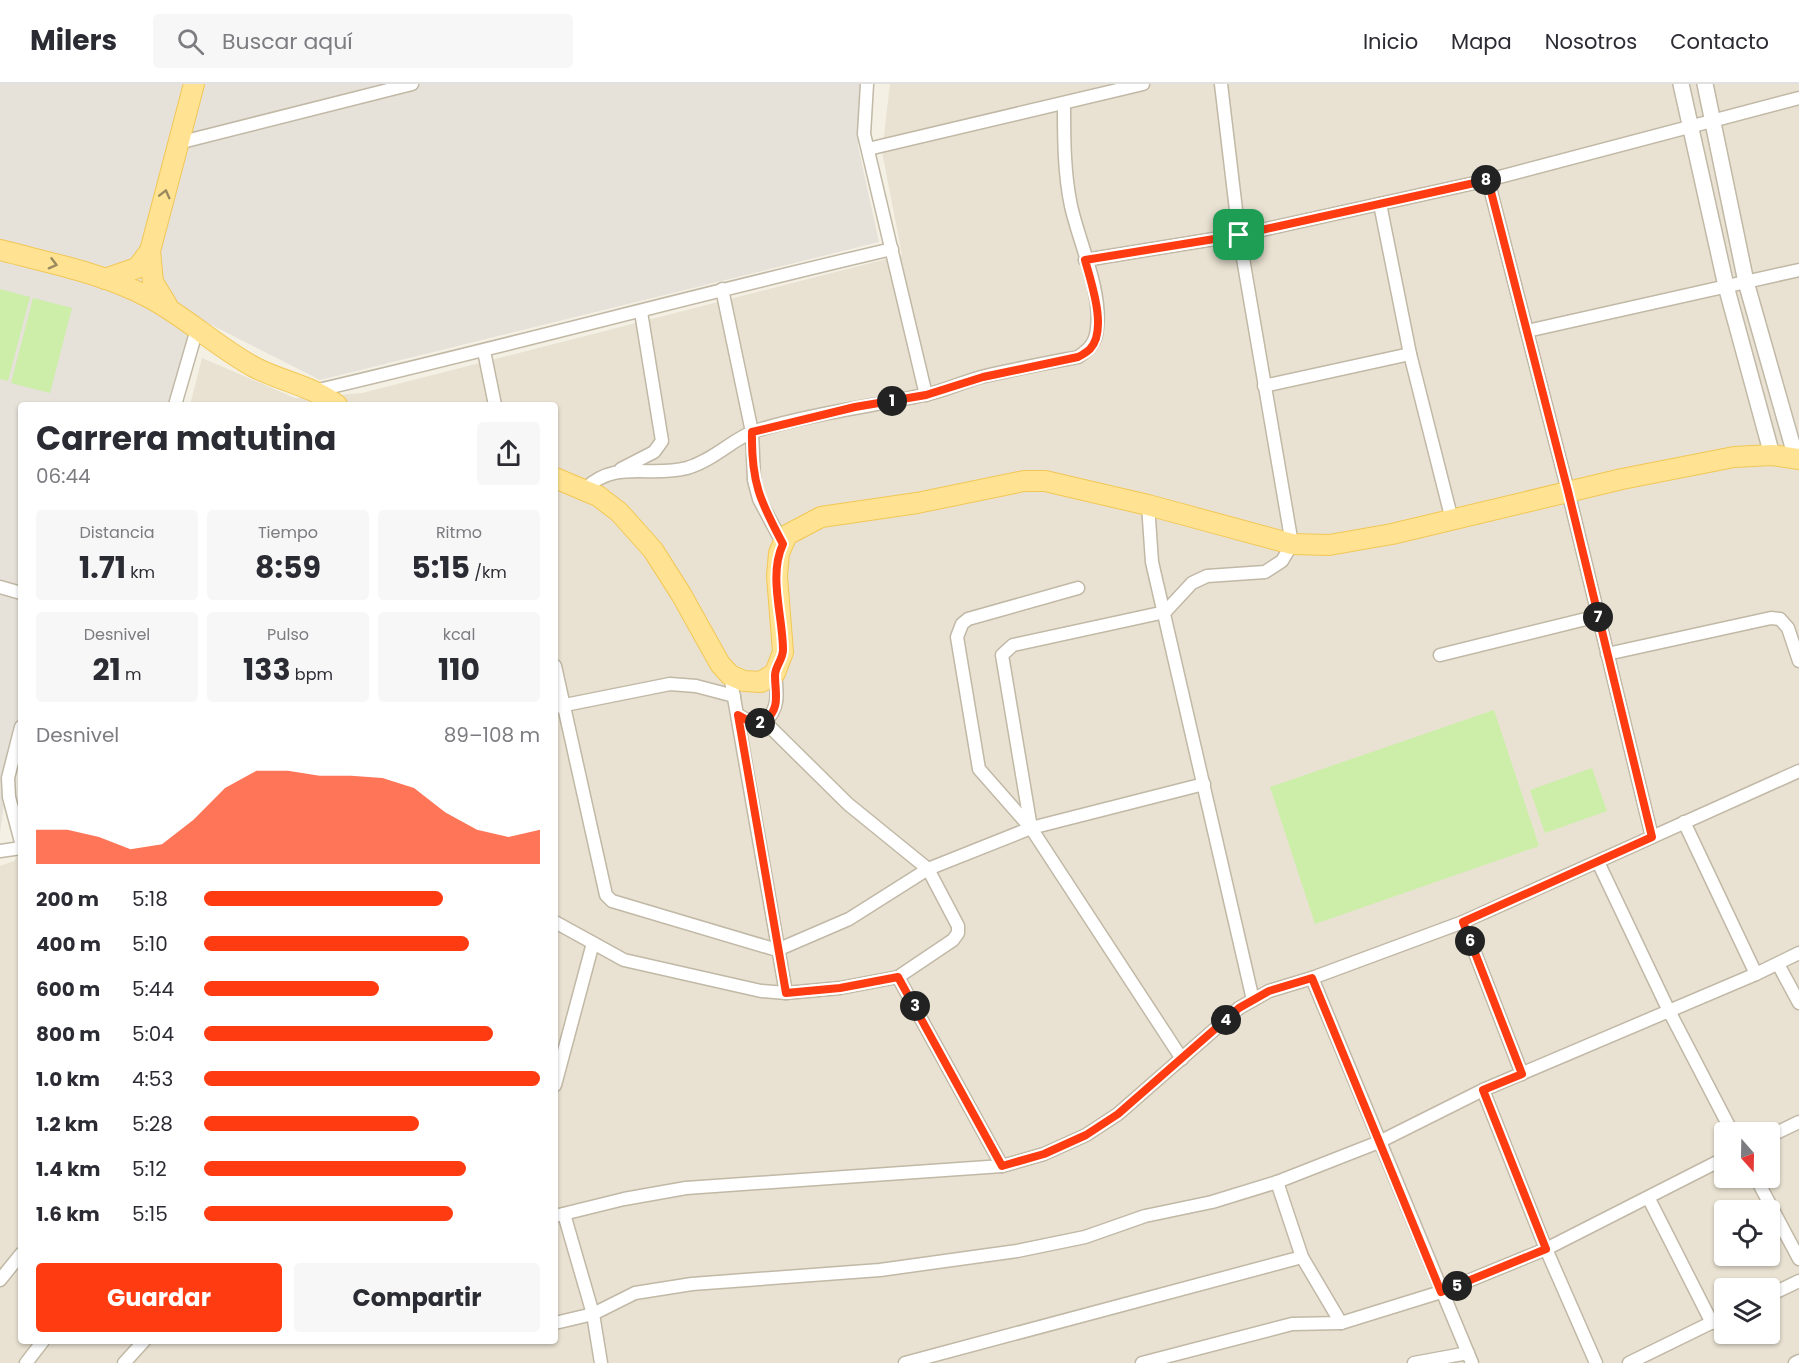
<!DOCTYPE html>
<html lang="es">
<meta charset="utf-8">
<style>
:root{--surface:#fff;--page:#f7f7f7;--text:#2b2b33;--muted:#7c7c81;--line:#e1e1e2;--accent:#ff3b11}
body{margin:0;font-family:Poppins,sans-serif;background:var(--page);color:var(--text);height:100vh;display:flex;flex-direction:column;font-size:22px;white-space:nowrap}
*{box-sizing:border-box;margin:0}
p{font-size:20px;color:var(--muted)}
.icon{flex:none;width:33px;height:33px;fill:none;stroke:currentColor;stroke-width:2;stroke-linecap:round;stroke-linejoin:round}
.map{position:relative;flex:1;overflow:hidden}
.sheet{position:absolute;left:18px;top:318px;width:540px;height:942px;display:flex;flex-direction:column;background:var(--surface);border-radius:6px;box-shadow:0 2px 4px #0004}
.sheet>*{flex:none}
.needle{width:39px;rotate:160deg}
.tools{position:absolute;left:1714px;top:1038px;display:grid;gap:12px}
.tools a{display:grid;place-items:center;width:66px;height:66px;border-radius:6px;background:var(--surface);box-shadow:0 2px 4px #0004;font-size:30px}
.pin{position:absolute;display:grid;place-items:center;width:51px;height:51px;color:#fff;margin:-26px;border-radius:12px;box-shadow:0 3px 9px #0006}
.km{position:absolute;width:30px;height:30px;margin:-15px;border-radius:50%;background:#222;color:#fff;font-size:16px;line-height:30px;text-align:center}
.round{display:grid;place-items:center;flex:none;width:63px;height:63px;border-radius:6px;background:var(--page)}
.head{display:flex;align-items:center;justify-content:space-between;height:102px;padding:0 18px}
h1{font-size:33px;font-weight:700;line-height:45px}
.stats{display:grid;grid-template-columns:repeat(3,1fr);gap:9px;height:102px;padding:6px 18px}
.stats div{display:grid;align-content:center;border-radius:6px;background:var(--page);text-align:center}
.stats b{font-size:30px;font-weight:700}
.stats small{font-size:16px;font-weight:400}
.stats p{font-size:16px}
.chart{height:168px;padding:12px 18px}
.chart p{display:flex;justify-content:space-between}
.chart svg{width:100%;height:108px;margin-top:6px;fill:var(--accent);opacity:.7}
.button{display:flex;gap:12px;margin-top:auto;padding:12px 18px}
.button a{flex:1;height:69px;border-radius:6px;background:var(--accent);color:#fff;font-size:24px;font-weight:700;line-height:69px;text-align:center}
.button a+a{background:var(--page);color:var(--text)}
ul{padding:0 18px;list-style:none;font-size:20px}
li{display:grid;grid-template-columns:96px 72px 1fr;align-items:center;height:45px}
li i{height:15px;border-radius:8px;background:var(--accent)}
header{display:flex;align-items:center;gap:36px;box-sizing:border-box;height:84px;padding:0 30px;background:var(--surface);border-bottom:2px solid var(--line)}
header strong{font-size:28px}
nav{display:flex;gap:33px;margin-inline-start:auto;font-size:21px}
.search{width:420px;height:54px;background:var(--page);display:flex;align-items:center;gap:15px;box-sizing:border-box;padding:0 21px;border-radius:6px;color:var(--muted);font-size:22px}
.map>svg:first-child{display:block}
</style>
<header>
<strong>Milers</strong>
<div class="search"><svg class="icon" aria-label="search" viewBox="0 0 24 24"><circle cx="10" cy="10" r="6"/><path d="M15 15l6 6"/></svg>Buscar aquí</div>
<nav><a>Inicio</a><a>Mapa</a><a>Nosotros</a><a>Contacto</a></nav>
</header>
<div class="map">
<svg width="1799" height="1279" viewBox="0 0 1799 1279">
<rect width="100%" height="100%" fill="#f4f0e4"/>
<path fill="#e9e2d2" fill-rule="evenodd" d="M890,0H1799V1279H0V782L14,777L21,767V1257H555V321H190L202,274L295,314L362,309L902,171L882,68ZM1725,1048H1770V1094H1725ZM1725,1126H1770V1172H1725ZM1725,1204H1770V1250H1725Z"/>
<path fill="#e6e1d9" d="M0,0H860L858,62L879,158L320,296L198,234L174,321H21V631L9,681L0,749Z"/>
<g fill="#cceea8">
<path d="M0,205L30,213L8,297L0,295Z"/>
<path d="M33,214L72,224L50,309L11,299Z"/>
<path d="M1494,626L1539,762L1315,840L1270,703Z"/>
<path d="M1592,684L1607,727L1545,749L1530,706Z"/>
</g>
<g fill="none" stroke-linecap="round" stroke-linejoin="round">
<g stroke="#c1b8a6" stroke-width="15">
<g id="minor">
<path d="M867,0L864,50L926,311"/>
<path d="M178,59L412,0"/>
<path d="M868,65L1143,0"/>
<path d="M1488,96L1568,407L1652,753"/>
<path d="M1380,120L1410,270L1452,436"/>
<path d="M1085,176L1239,151L1488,96L1799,14"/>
<path d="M722,205L752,348L754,396L759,415L783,460"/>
<path d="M1527,247L1799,186"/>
<path d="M484,267L495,321"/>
<path d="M1264,302L1410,270"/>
<path d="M314,307C507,262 699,210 892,165"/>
<path d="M175,321L197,245"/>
<path d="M621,385L654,368L662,357L641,228"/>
<path d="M585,405C615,375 650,394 687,384C714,376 734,354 755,347C810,330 867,323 924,311C945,307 964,297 985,292C1015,285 1047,279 1078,273C1090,265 1096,258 1097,244C1102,207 1079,158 1071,122C1064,89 1064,54 1064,20"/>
<path d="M1148,421L1152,478L1253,916"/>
<path d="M0,503L21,509"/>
<path d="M1607,570L1771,534L1780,535L1788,544L1799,577"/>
<path d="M1440,571L1598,532"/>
<path d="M555,582L606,811L612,817L777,866L849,835L928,785L1031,744L1204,700"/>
<path d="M730,591L786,909"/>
<path d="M555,623L670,600L696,602L734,612"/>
<path d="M765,638C780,623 777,609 775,589"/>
<path d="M21,643L8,694L9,713L21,758"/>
<path d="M1684,738L1756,890"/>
<path d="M1030,743L979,685L957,553L962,540L968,535L1078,504"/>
<path d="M0,767L21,764"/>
<path d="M1598,778L1668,925L1732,1048"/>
<path d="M555,838L624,876L761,907L786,909L840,904L898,893L953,856L958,849V842L928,785L848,720L765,638L752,639L738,631"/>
<path d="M1463,838L1522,990"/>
<path d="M1778,880L1799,919"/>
<path d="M898,893L1002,1082"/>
<path d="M1312,894L1472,1279"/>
<path d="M1182,975L1031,744L1002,571L1013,561L1165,528L1192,499L1207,492L1265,488L1282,477L1292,460L1239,151L1221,0"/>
<path d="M555,1001L593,859"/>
<path d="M1483,1006L1546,1165L1596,1279"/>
<path d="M1770,1052L1799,1038"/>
<path d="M1756,1094L1799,1175"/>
<path d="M1277,1098L1302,1173L1341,1239"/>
<path d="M1649,1115L1712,1239"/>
<path d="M564,1130L593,1230L601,1279"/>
<path d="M555,1132L624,1115L686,1104L1002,1082L1044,1070L1086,1051L1118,1030L1239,924L1269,907L1312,894L1463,838L1799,687"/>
<path d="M0,1196L21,1170"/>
<path d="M1770,1211L1799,1197"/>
<path d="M555,1239L593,1230L635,1209L692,1200L880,1186L1017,1167L1085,1153L1145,1132L1212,1118L1277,1098L1379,1058L1483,1006L1756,890L1799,869"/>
<path d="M26,1279L43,1257"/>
<path d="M124,1279L144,1257"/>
<path d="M905,1279L1302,1173"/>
<path d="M1142,1279L1292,1240L1341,1239L1441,1208L1546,1165L1725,1074"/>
<path d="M1414,1279L1468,1269"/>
<path d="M1629,1279L1725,1232"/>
<path d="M1795,1279L1799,1277"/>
</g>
</g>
<g stroke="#c1b8a6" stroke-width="18">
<g id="tertiary">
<path d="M1681,0L1726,202L1772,371"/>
<path d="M1705,0L1746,198L1796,374"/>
</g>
</g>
<g stroke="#f2c755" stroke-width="22">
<g id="primary">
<path d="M0,166C49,179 103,189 148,213C185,232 217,263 254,283C280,297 313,302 337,321"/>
<path d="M105,195L137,184L150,167"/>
<path d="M167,221L153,198L150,167L194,0"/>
<path d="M555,394L598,412L619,428L653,466L681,510L720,580L730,591L744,597L761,598L775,589L783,568L777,492L779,469L787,451L821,433L917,419L1024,397H1045L1148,421L1292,460L1329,461L1392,450L1622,395L1734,373L1772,371L1799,375"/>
</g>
</g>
<use href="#minor" stroke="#fff" stroke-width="12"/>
<use href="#tertiary" stroke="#fff" stroke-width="15"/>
<use href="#primary" stroke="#ffe393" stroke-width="20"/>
</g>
<defs><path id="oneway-chevron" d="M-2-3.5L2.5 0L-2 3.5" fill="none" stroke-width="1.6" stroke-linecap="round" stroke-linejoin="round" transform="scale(1.5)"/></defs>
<g stroke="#9a895e">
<use href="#oneway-chevron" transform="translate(165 110) rotate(-76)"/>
<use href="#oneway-chevron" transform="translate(53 180) rotate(15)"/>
</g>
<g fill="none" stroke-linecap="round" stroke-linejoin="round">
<g stroke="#fff" stroke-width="12">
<path id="route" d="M1488,96L1568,407L1652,753L1463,838L1522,990L1483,1006L1546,1165L1441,1208L1312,894L1269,907L1239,924L1118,1030L1086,1051L1044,1070L1002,1082L898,893L840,904L786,909L738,631L752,639L765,638C781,622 775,611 775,591C775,583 783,575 783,566C783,532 768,492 783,460C760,417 751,398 752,348L855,323L926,311L983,293L1078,273C1082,271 1087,268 1090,265C1108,246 1091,198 1085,176L1239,151Z"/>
</g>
<use href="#route" stroke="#ff3b11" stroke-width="8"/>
</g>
</svg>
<div class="tools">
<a><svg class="needle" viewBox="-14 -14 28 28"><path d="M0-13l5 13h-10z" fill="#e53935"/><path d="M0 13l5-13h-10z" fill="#7c7c81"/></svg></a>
<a><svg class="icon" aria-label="locate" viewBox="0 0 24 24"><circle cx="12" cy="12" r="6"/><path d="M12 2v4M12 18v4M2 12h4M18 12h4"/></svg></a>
<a><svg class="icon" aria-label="layers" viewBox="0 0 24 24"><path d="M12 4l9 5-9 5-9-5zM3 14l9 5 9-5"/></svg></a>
</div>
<div class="pin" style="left:1239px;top:151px;background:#1e9e55"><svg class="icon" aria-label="arrive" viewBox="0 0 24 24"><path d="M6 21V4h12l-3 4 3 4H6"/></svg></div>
<b class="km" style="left:892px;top:317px">1</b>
<b class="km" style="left:760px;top:639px">2</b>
<b class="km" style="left:915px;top:922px">3</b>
<b class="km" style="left:1226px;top:936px">4</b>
<b class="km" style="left:1457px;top:1202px">5</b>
<b class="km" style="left:1470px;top:857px">6</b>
<b class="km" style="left:1598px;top:533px">7</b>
<b class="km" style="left:1486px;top:96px">8</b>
<section class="sheet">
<div class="head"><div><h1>Carrera matutina</h1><p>06:44</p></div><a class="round"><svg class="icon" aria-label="share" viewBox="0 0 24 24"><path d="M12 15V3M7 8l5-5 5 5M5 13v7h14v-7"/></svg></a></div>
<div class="stats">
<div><p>Distancia</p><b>1.71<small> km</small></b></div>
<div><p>Tiempo</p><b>8:59</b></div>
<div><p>Ritmo</p><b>5:15<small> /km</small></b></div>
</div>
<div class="stats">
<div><p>Desnivel</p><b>21<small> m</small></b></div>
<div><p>Pulso</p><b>133<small> bpm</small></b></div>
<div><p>kcal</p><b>110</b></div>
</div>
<div class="chart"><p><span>Desnivel</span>89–108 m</p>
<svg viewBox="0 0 160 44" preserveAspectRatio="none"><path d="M0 44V30L10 30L20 33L30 38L40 36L50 26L60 13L70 6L80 6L90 8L100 8L110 9L120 13L130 23L140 30L150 33L160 30V44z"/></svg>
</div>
<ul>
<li><b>200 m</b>5:18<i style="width:71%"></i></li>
<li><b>400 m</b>5:10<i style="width:79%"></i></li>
<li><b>600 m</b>5:44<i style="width:52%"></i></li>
<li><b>800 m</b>5:04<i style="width:86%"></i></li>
<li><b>1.0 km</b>4:53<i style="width:100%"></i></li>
<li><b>1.2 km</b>5:28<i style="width:64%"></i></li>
<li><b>1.4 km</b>5:12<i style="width:78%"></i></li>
<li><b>1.6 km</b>5:15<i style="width:74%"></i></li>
</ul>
<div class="button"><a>Guardar</a><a>Compartir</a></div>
</section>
</div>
